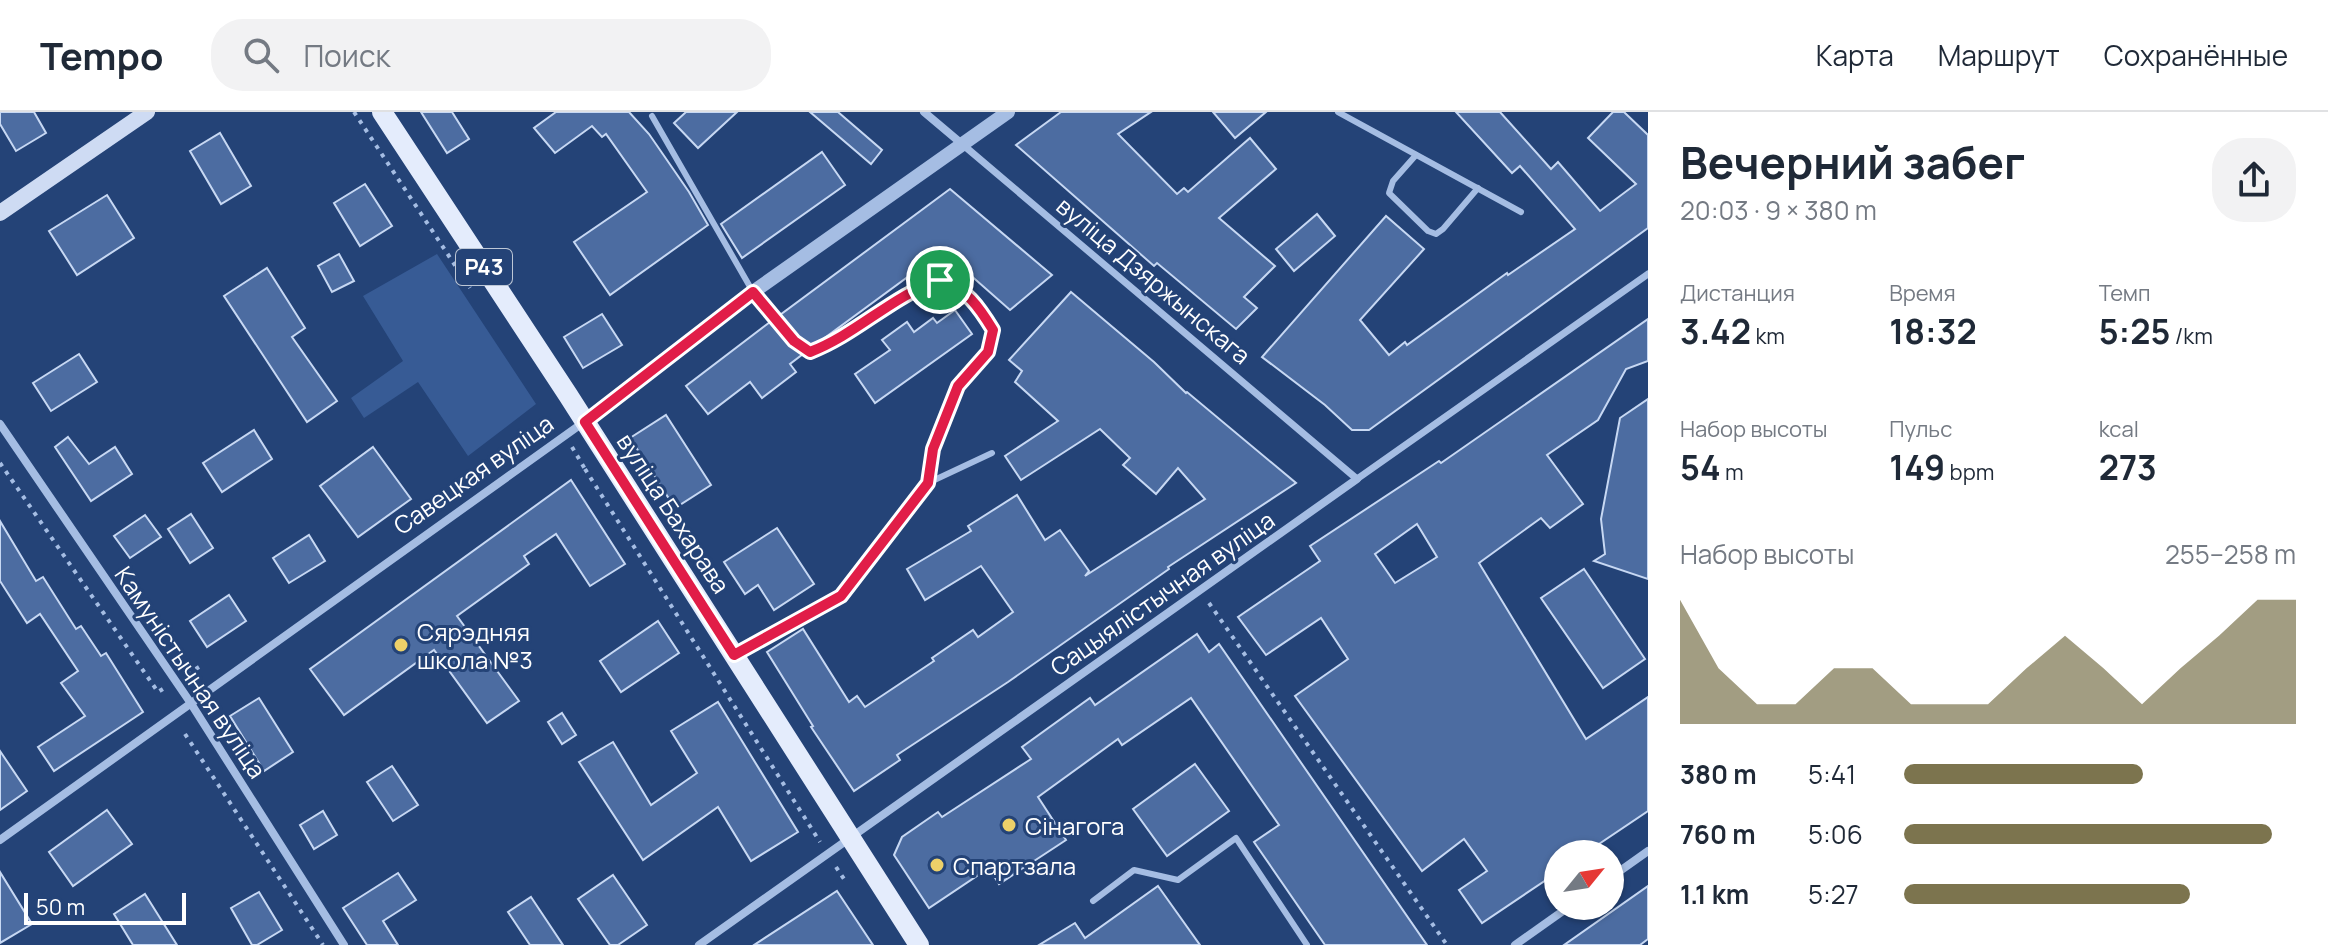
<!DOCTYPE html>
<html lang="ru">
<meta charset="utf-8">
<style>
:root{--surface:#fff;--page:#f2f2f3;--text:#1f2937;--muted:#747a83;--line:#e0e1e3;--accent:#7c744e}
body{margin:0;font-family:Manrope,sans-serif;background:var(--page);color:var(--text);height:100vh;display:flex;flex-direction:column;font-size:30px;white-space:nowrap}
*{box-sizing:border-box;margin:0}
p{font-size:26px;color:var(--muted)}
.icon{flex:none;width:44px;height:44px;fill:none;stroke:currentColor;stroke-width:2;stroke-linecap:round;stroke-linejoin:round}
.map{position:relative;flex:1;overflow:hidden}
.sheet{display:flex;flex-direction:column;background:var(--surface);width:680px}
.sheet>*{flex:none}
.needle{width:52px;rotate:60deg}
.buttons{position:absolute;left:1544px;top:728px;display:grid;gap:16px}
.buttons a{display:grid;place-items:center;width:80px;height:80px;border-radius:50%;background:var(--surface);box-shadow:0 2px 6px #0004;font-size:40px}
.scale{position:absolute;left:24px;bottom:20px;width:162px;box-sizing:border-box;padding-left:8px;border:4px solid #fff;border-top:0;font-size:22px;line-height:28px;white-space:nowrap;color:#fff;-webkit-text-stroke:6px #244377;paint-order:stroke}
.pin{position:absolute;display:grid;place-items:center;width:68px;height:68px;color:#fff;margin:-34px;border:4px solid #fff;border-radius:50%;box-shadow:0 2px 8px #0007}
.round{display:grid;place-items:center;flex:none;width:84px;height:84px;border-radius:32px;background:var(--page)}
.overview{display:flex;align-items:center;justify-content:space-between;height:136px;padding:0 32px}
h1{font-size:44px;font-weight:700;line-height:60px}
.metrics{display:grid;grid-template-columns:repeat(3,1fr);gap:12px;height:136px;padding:8px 32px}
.metrics div{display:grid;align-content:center}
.metrics b{font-size:34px;font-weight:700}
.metrics small{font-size:22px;font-weight:400}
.metrics p{font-size:22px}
.chart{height:224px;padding:16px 32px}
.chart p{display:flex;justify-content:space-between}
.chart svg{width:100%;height:144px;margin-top:8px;fill:var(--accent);opacity:.7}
ul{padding:0 32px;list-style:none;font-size:26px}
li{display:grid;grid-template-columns:128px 96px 1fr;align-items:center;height:60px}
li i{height:20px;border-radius:10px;background:var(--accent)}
header{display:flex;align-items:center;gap:48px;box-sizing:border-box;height:112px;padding:0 40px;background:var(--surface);border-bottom:2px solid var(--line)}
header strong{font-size:38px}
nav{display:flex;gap:44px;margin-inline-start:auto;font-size:28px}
.search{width:560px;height:72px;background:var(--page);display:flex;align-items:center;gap:20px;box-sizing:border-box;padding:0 28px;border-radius:32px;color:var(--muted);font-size:30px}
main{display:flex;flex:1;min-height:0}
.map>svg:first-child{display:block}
</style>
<header>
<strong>Tempo</strong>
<div class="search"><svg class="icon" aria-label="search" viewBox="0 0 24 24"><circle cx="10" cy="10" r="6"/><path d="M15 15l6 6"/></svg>Поиск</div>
<nav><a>Карта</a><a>Маршрут</a><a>Сохранённые</a></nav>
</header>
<main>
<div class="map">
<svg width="1648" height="833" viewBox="0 0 1648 833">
<rect width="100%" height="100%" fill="#244377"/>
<path fill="#375b95" d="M437,142L536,292L468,344L418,270L364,306L351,286L403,249L363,184Z"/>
<g fill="#4c6ca1" stroke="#c7d8f3" stroke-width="2" fill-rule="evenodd">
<path d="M0,0H34L46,21L16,39L0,12Z"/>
<path d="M421,0H452L469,27L447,41Z"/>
<path d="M556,0H629L649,22L689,80L708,113L610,183L574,130L647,80L606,22L602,25L592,14L555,41L534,16Z"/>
<path d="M686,0H737L698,36L674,11Z"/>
<path d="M810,0H838L882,38L871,52Z"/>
<path d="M1061,0H1151L1118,22L1177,82L1184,76L1188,80L1250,26L1276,57L1219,106L1275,154L1244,185L1257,196L1236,217L1157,151L1154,154L1016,33Z"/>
<path d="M1213,0H1266L1235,26Z"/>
<path d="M1456,0H1500L1551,57L1558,50L1600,99L1636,72L1588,26L1613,0H1624L1648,23V116L1369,318H1352L1325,293L1262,245L1386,104L1424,137L1360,208L1389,243L1405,230L1407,233L1507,161L1508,163L1575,117L1520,54L1512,61Z"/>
<path d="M220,21L251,74L221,92L190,39Z"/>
<path d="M822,40L845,73L742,146L721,112Z"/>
<path d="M365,72L392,114L360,134L334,91Z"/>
<path d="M950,77L1052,163L1010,198L943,139L819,230L811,233L798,225L780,203Z"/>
<path d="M107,83L134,126L77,163L49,119Z"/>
<path d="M1317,102L1335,124L1294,159L1276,137Z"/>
<path d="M339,142L354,169L332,180L318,154Z"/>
<path d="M267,156L305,216L292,225L337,289L307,310L224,184Z"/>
<path d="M1071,180L1154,250L1186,281L1187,280L1296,371L1168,455L1169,457L1008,570L897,643L900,648L854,679L811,615L813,614L767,540L803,517L849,590L857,584L865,595L934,549L932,546L973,518L978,525L1013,500L981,454L925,488L907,457L971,419L968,414L1017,383L1045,428L1060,418L1089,459L1085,464L1205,387L1178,356L1156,382L1123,353L1130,346L1100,317L1021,368L1005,344L1058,309L1015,270L1022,259L1009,248Z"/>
<path d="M955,198L972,222L875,291L855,262L890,238L882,228L907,210L914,220L933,206L937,211Z"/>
<path d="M602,202L622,233L583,256L564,225Z"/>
<path d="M1648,207V249L1626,257L1598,308L1547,343L1583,392L1550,416L1541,406L1479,451L1586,627L1648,585V699L1584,742H1558V760L1482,811L1459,778L1487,759L1464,727L1422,759L1295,584L1348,547L1321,506L1266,543L1238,505L1320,449L1310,434L1439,349L1441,351ZM1417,412L1437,445L1395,471L1375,442Z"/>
<path d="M770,210L790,233L803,242L790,252L796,260L762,286L750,270L708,302L686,274Z"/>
<path d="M79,242L97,270L51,299L33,271Z"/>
<path d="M1648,287V467L1594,449L1605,442L1601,407L1620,306Z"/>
<path d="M666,303L711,373L675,396L630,326Z"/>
<path d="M254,318L272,347L222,380L203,351Z"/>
<path d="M68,325L89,352L115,335L132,362L91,389L55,335Z"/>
<path d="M373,335L411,387L358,425L320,374Z"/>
<path d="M571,368L625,452L590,474L556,422L524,444L529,452L457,504L519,589L487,611L434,538L344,603L310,557Z"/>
<path d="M191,402L213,436L190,451L168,417Z"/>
<path d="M145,403L161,425L130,446L114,424Z"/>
<path d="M0,409L36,469L43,465L76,517L81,514L101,544L106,541L143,600L54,659L38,635L85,604L61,571L78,559L40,502L27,511L0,469Z"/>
<path d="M777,416L814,472L774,498L758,473L745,482L724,450Z"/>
<path d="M309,423L325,449L289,471L273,446Z"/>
<path d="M1584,457L1645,547L1603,576L1541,486Z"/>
<path d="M229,483L246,509L207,535L190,509Z"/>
<path d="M658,509L679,541L621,580L600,549Z"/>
<path d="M1197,522L1209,540L1219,532L1427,833H1325L1254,730L1279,713L1191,586L1122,633L1118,627L1038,685L1066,728L999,772L989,756L929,796L894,743L902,725L938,700L942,705L1031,647L1022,635L1090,586L1095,593Z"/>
<path d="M259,586L293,640L264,659L230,604Z"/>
<path d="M718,590L798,720L751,749L718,695L643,748L579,650L613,630L651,693L697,661L671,619Z"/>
<path d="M562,601L576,623L562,632L548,610Z"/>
<path d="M0,639L27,679L0,698Z"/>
<path d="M1195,652L1229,699L1167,744L1133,697Z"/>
<path d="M392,654L418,693L393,709L367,670Z"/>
<path d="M107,698L132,732L73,774L49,740Z"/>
<path d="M323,699L337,723L314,737L300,713Z"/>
<path d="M0,760L32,812L0,831Z"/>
<path d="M398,761L416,788L383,809L398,833H367L343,796Z"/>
<path d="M613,763L647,813L618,833H610L578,787Z"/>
<path d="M1158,774L1200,833H1039L1075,811L1085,826Z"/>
<path d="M1648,774V827L1640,833H1564Z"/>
<path d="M837,779L873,833H754Z"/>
<path d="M259,780L282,818L257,833H252L231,796Z"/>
<path d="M145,782L177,833H133L114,802Z"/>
<path d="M531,785L563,833H530L508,800Z"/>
</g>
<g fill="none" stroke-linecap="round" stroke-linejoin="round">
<g stroke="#a5bde3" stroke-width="4" stroke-dasharray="4 6" stroke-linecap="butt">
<path d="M354,0L470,176"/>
<path d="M572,335L585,357L586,356"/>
<path d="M0,351L158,580L166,575"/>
<path d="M585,357L820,730"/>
<path d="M1209,491L1447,833"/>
<path d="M187,562L199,555"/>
<path d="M185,622L323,833"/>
<path d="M836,755L846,770"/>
</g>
<g stroke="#a5bde3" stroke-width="6">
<path d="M1338,0L1521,100"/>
<path d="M652,4L753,180L794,229L810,240C820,236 830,233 839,227C859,215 921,167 941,168C965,170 982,200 993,218C985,253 972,250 957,275C941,304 932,338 928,371"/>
<path d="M1416,43L1393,69L1389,81L1428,119L1436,122L1443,117L1478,76"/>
<path d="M737,541L841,484L928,371L992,341"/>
<path d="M1093,789L1134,758L1178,768L1236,726L1307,833"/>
</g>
<path stroke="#a5bde3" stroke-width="7" d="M962,32L1357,367L1648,162"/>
<g stroke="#a5bde3" stroke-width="8">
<path d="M924,0L962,32"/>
<path d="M0,312L190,590L344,833"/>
<path d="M0,728L584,310"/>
<path d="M1610,766L1648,739"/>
<path d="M699,833L1357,367"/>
<path d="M1515,833L1570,794"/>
</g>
<path stroke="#a5bde3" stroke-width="14" d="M585,310L753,180L1008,0"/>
<path stroke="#cedbf3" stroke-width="16" d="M0,101L147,0"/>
<path stroke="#e4ecfc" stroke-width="20" d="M382,0L568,283L919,833"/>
</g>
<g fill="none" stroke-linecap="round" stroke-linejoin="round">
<g stroke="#fff" stroke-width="16">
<path id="route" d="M940,168C966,176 979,195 993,218L988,240L958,274L933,337L928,371L841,484L734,543L585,310L753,180L794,229L810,240C857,222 893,183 940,168Z"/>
</g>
<use href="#route" stroke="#e11d48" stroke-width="10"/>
</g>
<g fill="#edd069" stroke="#244377" stroke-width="3">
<circle cx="401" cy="533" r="8"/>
<circle cx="1009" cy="713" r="8"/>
<circle cx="937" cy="753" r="8"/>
</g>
<g text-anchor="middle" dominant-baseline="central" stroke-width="6" stroke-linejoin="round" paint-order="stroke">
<rect fill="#244377" stroke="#bdc7d6" stroke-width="2" x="456" y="137" width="56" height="36" rx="6"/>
<g font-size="22" font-weight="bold" fill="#fff">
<text x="484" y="155">Р43</text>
</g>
<g font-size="24" fill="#fff" stroke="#244377">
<text transform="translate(1154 168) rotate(40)">вуліца Дзяржынскага</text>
<text transform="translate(473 362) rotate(-35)">Савецкая вуліца</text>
<text transform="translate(674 401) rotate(57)">вуліца Бахарава</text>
<text transform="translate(1162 481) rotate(-35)">Сацыялістычная вуліца</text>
<text transform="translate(191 560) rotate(56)">Камуністычная вуліца</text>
</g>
<g font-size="24" fill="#fff" stroke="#244377" text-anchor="start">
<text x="417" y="519">Сярэдняя<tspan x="417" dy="28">школа №3</tspan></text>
<text x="1025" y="713">Сінагога</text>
<text x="953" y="753">Спартзала</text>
</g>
</g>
</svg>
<div class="buttons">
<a><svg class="needle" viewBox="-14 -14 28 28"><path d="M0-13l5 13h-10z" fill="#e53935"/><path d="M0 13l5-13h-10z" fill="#747a83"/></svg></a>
</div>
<div class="scale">50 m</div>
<div class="pin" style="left:940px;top:168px;background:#1e9e55"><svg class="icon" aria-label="arrive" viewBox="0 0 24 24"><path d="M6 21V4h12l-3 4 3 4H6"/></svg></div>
</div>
<section class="sheet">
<div class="overview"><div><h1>Вечерний забег</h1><p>20:03 · 9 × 380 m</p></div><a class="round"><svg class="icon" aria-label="share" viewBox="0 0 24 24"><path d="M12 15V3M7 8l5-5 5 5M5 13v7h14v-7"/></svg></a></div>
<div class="metrics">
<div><p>Дистанция</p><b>3.42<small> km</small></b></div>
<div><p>Время</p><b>18:32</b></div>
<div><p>Темп</p><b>5:25<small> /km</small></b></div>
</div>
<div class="metrics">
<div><p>Набор высоты</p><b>54<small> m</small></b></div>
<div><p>Пульс</p><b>149<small> bpm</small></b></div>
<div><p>kcal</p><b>273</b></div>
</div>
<div class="chart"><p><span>Набор высоты</span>255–258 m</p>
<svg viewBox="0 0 160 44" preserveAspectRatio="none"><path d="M0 44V6L10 27L20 38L30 38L40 27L50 27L60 38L70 38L80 38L90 27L100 17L110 27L120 38L130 27L140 17L150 6L160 6V44z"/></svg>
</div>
<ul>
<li><b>380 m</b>5:41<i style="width:61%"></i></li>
<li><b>760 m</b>5:06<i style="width:94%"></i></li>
<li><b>1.1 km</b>5:27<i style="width:73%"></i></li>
</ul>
</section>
</main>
